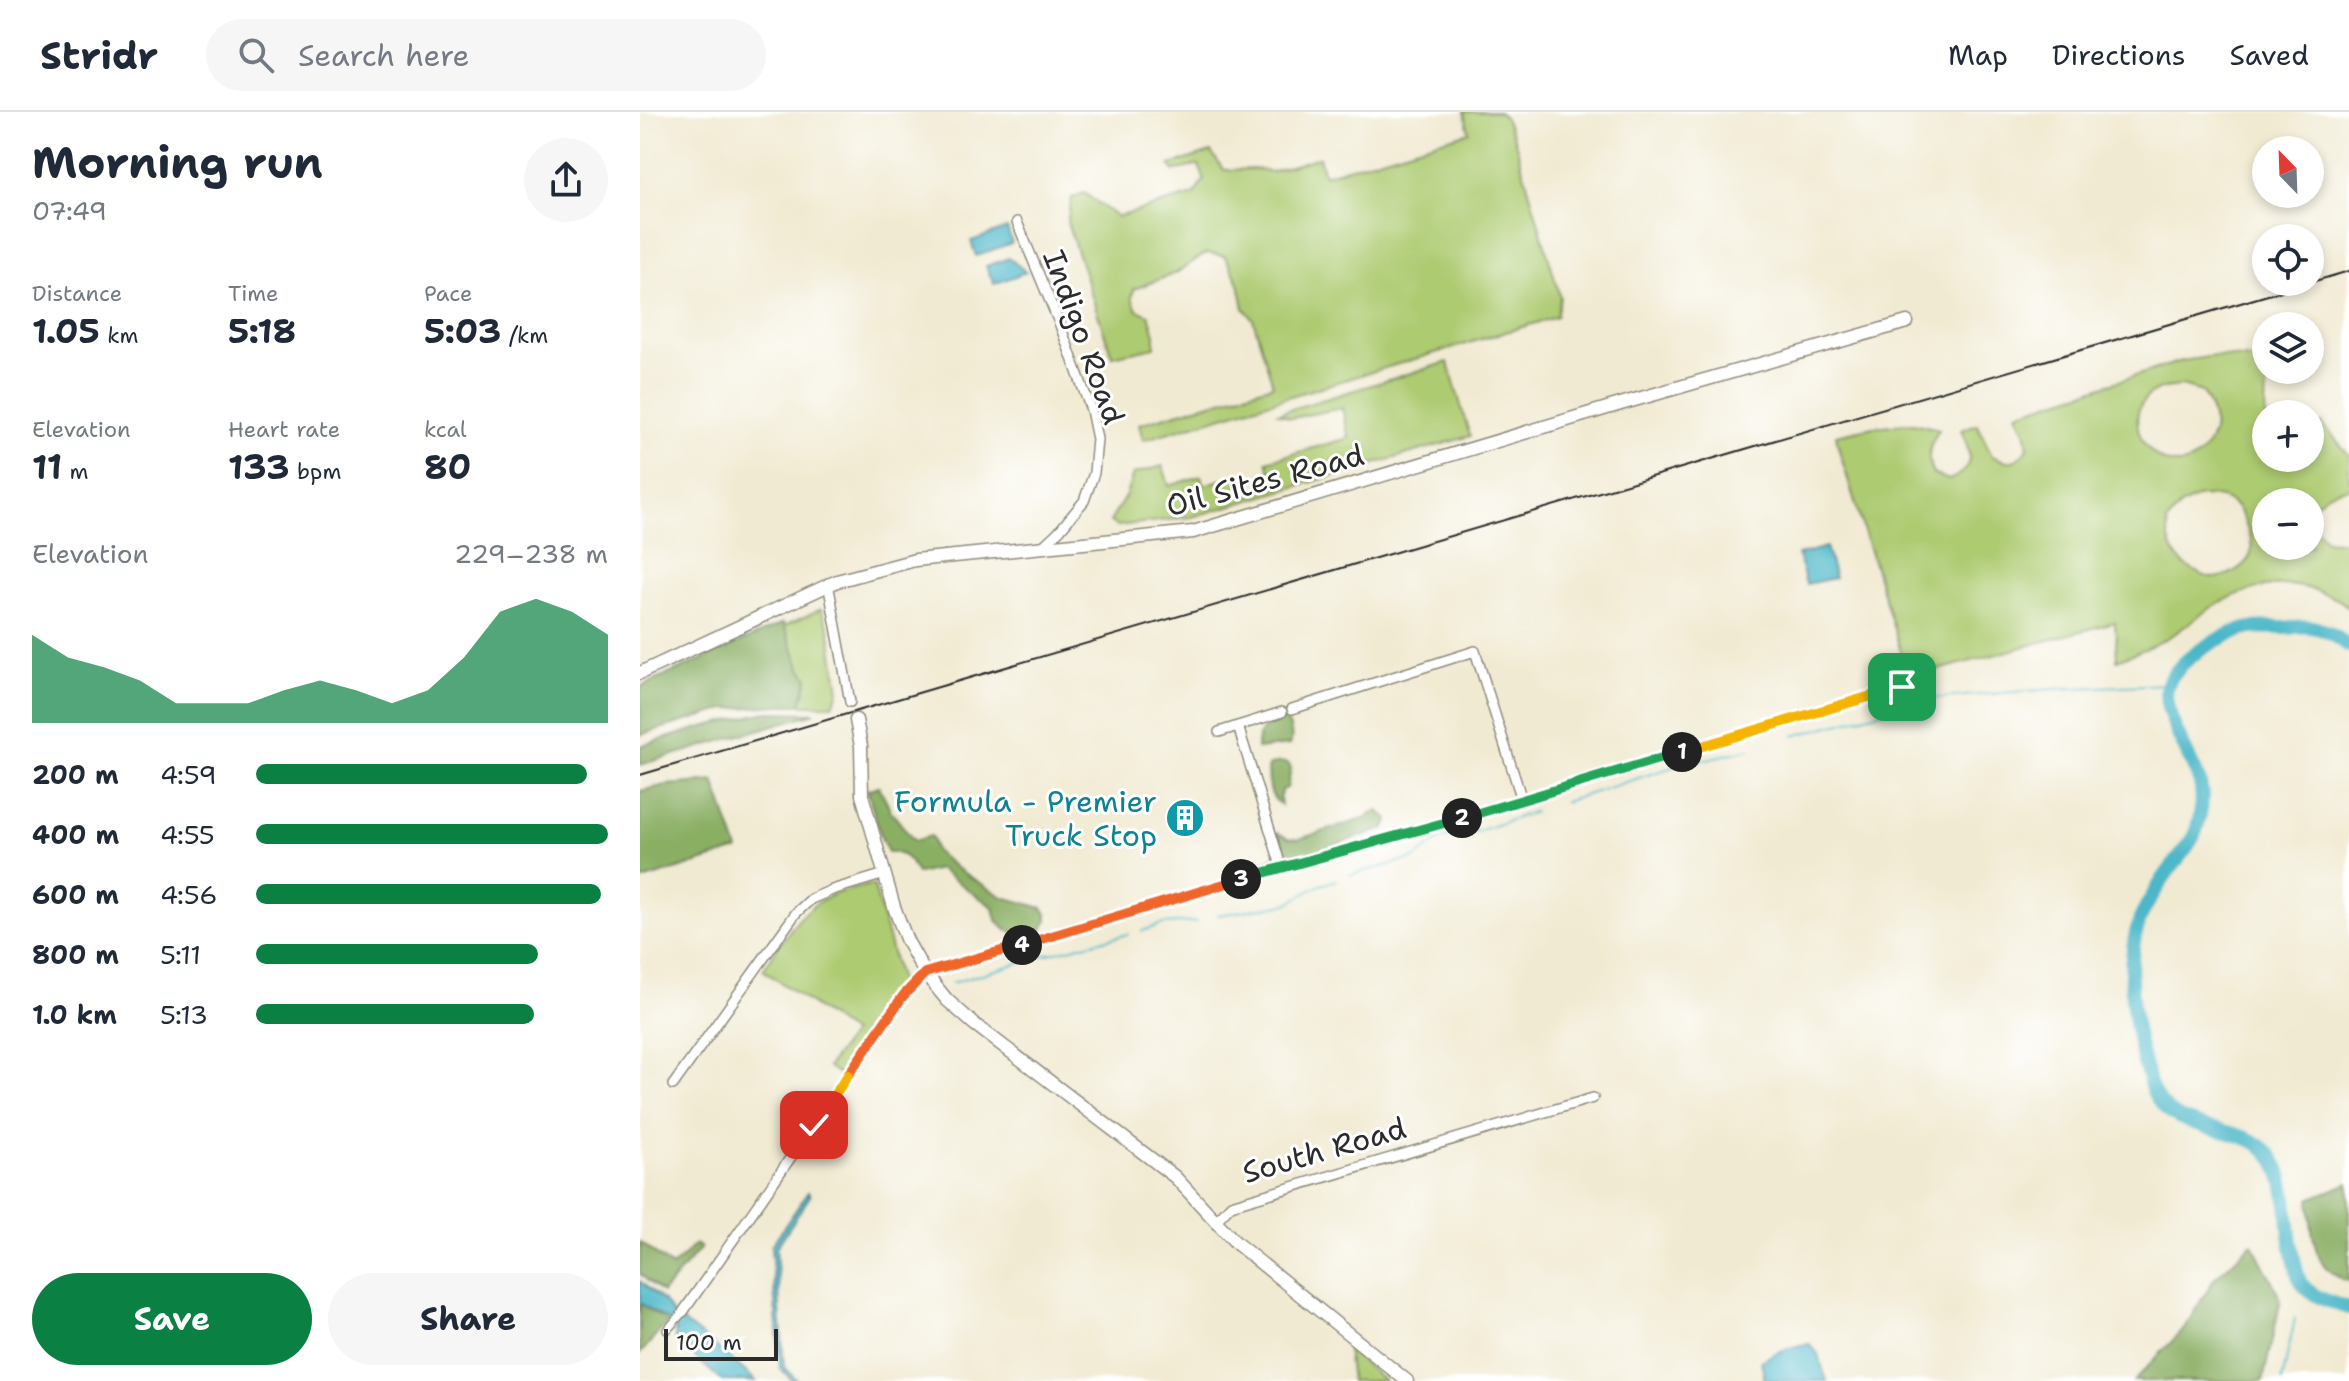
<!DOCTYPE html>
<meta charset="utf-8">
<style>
:root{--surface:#fff;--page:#f6f6f7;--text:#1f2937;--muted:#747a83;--line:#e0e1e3;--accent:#0b8043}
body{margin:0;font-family:"Shantell Sans",sans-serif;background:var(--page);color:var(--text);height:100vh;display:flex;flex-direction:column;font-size:30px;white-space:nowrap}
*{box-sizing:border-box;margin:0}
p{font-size:26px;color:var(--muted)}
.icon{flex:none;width:44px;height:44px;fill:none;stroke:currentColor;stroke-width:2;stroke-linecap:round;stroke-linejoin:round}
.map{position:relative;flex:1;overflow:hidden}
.details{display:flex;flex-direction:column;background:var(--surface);width:640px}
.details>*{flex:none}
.needle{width:52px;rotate:337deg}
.controls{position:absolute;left:1612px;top:24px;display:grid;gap:16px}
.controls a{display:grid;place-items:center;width:72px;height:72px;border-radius:50%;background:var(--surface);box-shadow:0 4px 12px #0003;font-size:40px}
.scale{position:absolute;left:24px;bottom:20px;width:114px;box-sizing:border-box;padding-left:8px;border:4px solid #2b2b2b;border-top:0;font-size:22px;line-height:28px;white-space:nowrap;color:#2b2b2b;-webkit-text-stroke:6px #fff;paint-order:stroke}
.pin{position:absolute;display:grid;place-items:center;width:68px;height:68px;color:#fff;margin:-34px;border-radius:16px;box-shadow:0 4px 12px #0006}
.km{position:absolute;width:40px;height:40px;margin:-20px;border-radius:50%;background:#222;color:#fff;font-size:22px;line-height:40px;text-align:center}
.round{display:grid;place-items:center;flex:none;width:84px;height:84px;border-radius:42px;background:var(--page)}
.head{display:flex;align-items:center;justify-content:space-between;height:136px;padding:0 32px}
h1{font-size:44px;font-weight:700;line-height:60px}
.stats{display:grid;grid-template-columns:repeat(3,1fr);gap:12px;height:136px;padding:8px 32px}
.stats div{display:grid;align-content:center}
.stats b{font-size:34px;font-weight:700}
.stats small{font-size:22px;font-weight:400}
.stats p{font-size:22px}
.chart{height:224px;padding:16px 32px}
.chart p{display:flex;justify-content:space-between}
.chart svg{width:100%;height:144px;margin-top:8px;fill:var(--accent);opacity:.7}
.cta{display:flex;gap:16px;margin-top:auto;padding:16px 32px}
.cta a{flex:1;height:92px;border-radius:48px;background:var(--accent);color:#fff;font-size:32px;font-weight:700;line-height:92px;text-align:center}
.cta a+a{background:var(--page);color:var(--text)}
ul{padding:0 32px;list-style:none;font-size:26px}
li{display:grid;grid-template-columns:128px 96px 1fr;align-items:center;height:60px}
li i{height:20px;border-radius:10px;background:var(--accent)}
header{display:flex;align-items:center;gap:48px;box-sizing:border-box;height:112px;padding:0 40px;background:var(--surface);border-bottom:2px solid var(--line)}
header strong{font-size:38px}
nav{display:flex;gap:44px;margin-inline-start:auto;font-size:28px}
.search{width:560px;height:72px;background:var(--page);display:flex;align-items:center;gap:20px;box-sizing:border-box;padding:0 28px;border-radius:44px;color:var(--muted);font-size:30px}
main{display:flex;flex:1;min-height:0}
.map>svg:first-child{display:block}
</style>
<header>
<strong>Stridr</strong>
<div class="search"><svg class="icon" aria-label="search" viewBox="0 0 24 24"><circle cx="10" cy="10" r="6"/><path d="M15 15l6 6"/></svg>Search here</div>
<nav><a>Map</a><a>Directions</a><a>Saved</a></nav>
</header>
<main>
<section class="details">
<div class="head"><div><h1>Morning run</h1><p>07:49</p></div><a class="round"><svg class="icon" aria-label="share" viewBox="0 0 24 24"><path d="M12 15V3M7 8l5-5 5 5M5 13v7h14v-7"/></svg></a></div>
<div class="stats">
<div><p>Distance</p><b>1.05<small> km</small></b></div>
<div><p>Time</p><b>5:18</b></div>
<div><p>Pace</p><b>5:03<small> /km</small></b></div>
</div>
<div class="stats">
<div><p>Elevation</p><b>11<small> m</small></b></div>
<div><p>Heart rate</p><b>133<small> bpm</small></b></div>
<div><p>kcal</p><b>80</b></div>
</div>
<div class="chart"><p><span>Elevation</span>229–238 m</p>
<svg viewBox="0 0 160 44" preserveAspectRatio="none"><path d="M0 44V17L10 24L20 27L30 31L40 38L50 38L60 38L70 34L80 31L90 34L100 38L110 34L120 24L130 10L140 6L150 10L160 17V44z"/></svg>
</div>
<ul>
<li><b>200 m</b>4:59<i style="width:94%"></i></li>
<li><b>400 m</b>4:55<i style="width:100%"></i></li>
<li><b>600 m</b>4:56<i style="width:98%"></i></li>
<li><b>800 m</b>5:11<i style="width:80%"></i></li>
<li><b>1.0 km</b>5:13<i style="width:79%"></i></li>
</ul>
<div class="cta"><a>Save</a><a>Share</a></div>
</section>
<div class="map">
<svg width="1709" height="1269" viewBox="0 0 1709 1269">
<rect width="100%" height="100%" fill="#fff"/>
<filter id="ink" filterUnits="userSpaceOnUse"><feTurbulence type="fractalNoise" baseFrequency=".0125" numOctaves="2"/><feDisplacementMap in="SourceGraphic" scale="16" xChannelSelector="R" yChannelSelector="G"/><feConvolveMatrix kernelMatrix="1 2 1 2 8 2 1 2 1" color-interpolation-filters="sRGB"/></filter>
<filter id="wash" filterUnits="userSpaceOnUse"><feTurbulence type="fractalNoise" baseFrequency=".006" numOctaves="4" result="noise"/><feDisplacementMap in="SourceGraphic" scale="32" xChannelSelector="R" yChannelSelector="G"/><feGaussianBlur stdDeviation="1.8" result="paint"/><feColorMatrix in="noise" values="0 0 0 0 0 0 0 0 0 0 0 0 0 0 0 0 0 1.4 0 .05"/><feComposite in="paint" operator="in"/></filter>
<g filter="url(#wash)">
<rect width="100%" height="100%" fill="#f1ead2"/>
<g fill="#adcb71" stroke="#6c7b4e" stroke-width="2" fill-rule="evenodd">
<path d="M824,0H859L865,6L874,26L920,185L916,205L503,328L499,312L633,273L613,207L604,196L599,171L585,144L566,141L536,161L494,177L492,186L497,198L509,203L515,222V235L472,244L427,110L432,86L444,81L477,105L554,83L564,67L559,53L534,59L530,53L571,40L584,58L616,57L631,60L679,45L684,63L829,20Z"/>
<path d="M1575,244L1626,248V258H1631L1628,260C1623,289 1626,316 1626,346H1670V319L1682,311L1709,343V376C1691,378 1683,383 1672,397L1675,415L1686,428L1709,430V496C1702,488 1692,485 1682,481C1645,465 1602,476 1569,497C1557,505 1546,514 1534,522C1515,533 1497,541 1477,548L1475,510L1269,566L1199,338L1196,323L1233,315L1273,311L1299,317C1290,332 1285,345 1293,362L1309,368C1336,356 1331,342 1321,318L1337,312L1352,344C1370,352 1376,352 1388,336L1386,322L1377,301L1542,249ZM1542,274L1562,280C1572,297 1579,314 1568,332C1533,388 1468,312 1512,281C1521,275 1532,275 1542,274ZM1560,384C1582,384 1595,387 1604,408C1608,418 1615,434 1610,444C1605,455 1586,466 1574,466C1562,465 1544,454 1537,445C1529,434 1528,423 1527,410L1540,394ZM1670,390V434H1626V390Z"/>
<path d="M808,250L830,324L552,405L477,414L470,410L486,383L493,362L523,354L529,374L561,364L564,373L600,362L608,383L635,374L627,349L709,326L702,296L652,306L638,301Z"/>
<path d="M181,497L189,515L199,579L193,593H161L168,566L160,555L144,514Z"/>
<path d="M229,773L234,774L260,870L254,889L199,962L188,955L212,921L123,858C139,834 155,805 180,789C194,780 213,777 229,773Z"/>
<path d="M707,1237L744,1269H711Z"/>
</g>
<g fill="#8aaf63" stroke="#5a6d47" stroke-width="2">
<path d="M143,511L160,555L168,566L161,593H138L86,597L0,623V575Z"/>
<path d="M126,600L175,601L0,653V634L63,615Z"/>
<path d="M644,607C651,612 654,626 649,633L617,637C616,615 627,615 644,607Z"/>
<path d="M640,650L649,652L651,656L647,676L642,678L640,685L641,693C627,683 629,669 628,654Z"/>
<path d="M74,669L98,738L0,769V679L27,673Z"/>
<path d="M239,674L251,699L274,729L291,724L296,740L316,756L363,785L402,796L407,802V810L401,819C378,826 357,821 353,795L299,757L277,762C270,748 264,740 248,740L242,728L227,678Z"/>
<path d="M738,699L749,707L744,717L661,744C646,744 642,733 638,721L648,726L659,727L727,706L731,701Z"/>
<path d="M1709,1071V1169C1671,1159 1672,1119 1669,1087Z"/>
<path d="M0,1130L32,1155L56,1132L61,1136L22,1181L0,1162Z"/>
<path d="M1612,1131L1641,1187L1623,1269H1494L1543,1218L1575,1166Z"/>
<path d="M0,1191L18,1204L31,1209L27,1211L0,1242Z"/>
</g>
<g fill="#4cb7c8" stroke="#3c717a" stroke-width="2">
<path d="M367,116L372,131L336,144L331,129Z"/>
<path d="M369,146L386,160L354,172L346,154Z"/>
<path d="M1186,435L1195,466L1166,472L1158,443Z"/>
<path d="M168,1080L170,1084L136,1136L144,1255L158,1269H153L140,1256L131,1134Z"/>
<path d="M0,1169L24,1190L33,1202L83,1240L116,1269H82L35,1227V1213L0,1191Z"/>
<path d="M1170,1232L1178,1242L1187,1269H1125L1121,1249C1137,1240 1152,1233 1170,1232Z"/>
</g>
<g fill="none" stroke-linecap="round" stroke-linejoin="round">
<g stroke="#4cb7c8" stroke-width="2">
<path d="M1154,624L1248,598L1273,588L1413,577L1528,572"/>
<path d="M924,690L1033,655L1110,637"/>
<path d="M710,763L776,746L800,727L839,719L894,700"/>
<path d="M578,803L647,792L678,774L697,768"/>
<path d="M502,819L523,812L556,810"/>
<path d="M312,871L412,841L488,822"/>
<path d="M1642,1269L1655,1206"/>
</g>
<path stroke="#4cb7c8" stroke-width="14" d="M1709,534C1698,526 1686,517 1672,515C1664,514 1655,515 1648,516C1636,516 1623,515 1611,516C1585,520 1539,546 1528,572C1518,594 1551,645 1559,668C1564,682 1561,701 1557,715C1553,733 1530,754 1521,770C1514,782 1504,795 1500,807C1482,858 1494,924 1511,974C1531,1032 1614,1003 1637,1053C1651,1083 1646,1123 1656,1154C1657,1159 1658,1167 1661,1171C1671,1185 1694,1192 1709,1196"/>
</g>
</g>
<g filter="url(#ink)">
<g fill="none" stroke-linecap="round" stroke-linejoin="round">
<g stroke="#8e8a7e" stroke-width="10">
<path id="pedestrian" d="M27,1218L43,1200"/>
</g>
<g stroke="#8e8a7e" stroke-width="12">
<g id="minor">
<path d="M377,110L420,213L451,298L457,327L454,361L444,389L420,418L402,435"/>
<path d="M188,471L210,590"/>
<path d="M652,597L835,539L882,688"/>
<path d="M598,614L641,754"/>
<path d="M579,620L642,600"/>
<path d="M33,973L156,801L171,787L192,778L245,762"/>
<path d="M575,1110L591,1093L953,986"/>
<path d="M43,1200L263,884L285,861L420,822L641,754L762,723L882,688L1262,575"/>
</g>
</g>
<g stroke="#8e8a7e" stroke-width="15">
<g id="tertiary">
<path d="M0,561L197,469L275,448L553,420L984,291L1267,210"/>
<path d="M216,608L221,634L222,683L254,795L267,829L285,861L307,888L333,911L535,1065L596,1131L767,1269"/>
</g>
</g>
<use href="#pedestrian" stroke="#fff" stroke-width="7"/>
<use href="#minor" stroke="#fff" stroke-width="9"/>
<use href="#tertiary" stroke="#fff" stroke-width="12"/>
<path stroke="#2b2b2b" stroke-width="2" d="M0,663L1709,159"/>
</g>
</g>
<g fill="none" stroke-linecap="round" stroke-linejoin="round" filter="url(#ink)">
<g stroke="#fff" stroke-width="16">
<path id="split-1" d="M1042,640L1262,575"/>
</g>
<g stroke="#fff" stroke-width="16">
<path id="split-2" d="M822,706L1042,640"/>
</g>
<g stroke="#fff" stroke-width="16">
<path id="split-3" d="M601,767L822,706"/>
</g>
<g stroke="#fff" stroke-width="16">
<path id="split-4" d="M382,833L601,767"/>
</g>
<g stroke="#fff" stroke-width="16">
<path id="split-5" d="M208,963L263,884L285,861L382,833"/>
</g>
<g stroke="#fff" stroke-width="16">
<path id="split-6" d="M174,1013L208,963"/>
</g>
<use href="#split-1" stroke="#f5b400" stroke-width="10"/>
<use href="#split-2" stroke="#22a559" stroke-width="10"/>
<use href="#split-3" stroke="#22a559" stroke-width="10"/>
<use href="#split-4" stroke="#f0652b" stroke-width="10"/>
<use href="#split-5" stroke="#f0652b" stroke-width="10"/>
<use href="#split-6" stroke="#f5b400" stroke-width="10"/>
</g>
<defs>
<g id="building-disc" transform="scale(2)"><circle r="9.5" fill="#0f9aa8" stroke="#fff"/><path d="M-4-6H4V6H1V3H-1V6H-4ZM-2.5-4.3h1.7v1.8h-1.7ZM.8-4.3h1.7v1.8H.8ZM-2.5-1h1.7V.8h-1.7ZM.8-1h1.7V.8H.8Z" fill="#fff"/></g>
</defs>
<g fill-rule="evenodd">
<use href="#building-disc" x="545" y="706"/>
</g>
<g text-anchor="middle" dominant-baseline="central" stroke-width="6" stroke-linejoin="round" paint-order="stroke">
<g font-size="30" fill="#2b2b2b" stroke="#fff">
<text transform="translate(444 225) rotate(70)">Indigo Road</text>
<text transform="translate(625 368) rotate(-15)">Oil Sites Road</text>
<text transform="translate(684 1038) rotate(-16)">South Road</text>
</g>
<g font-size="30" fill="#0d838f" stroke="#fff" text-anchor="end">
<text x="517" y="689">Formula - Premier<tspan x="517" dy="34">Truck Stop</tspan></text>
</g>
</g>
</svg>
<div class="controls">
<a><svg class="needle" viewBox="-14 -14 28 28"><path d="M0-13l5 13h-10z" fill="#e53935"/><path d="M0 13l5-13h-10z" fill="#747a83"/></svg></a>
<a><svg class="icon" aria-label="locate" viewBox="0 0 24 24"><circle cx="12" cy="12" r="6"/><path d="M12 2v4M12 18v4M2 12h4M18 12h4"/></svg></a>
<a><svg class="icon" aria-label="layers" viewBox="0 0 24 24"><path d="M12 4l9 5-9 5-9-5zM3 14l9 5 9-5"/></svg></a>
<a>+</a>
<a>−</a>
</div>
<div class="scale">100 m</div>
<div class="pin" style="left:1262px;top:575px;background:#1e9e55"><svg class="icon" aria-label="arrive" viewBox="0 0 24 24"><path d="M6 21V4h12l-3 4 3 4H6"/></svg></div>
<div class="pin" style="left:174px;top:1013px;background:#d93025"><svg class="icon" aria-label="check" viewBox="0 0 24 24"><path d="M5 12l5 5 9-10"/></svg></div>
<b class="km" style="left:1042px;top:640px">1</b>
<b class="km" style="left:822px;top:706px">2</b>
<b class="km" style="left:601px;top:767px">3</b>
<b class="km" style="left:382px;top:833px">4</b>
</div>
</main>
